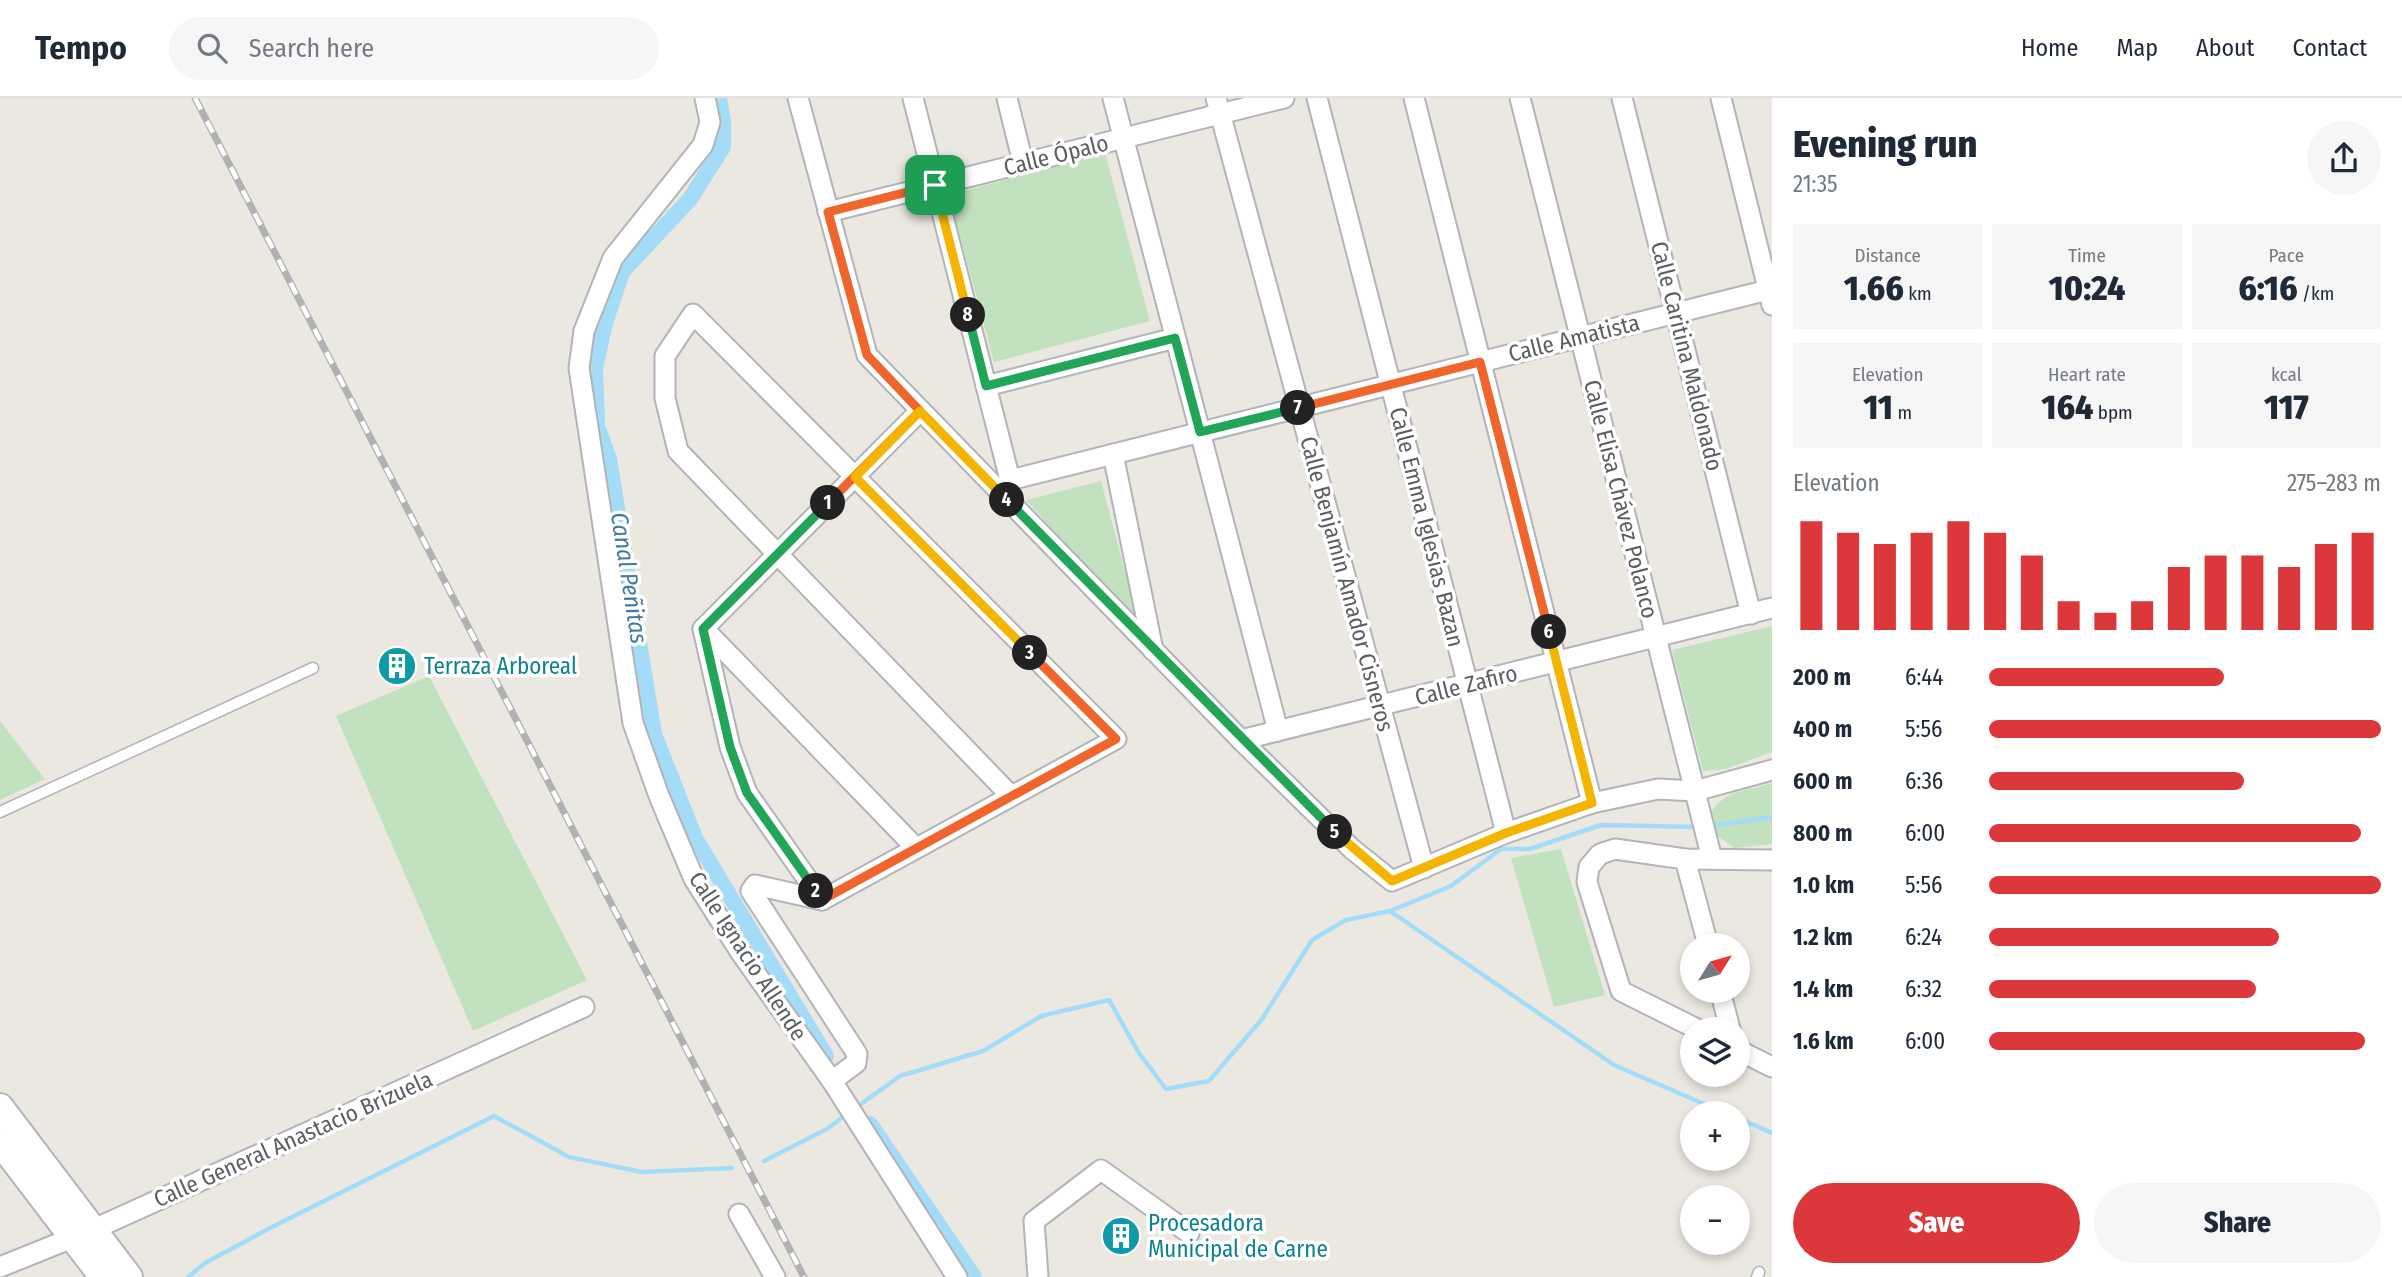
<!DOCTYPE html>
<meta charset="utf-8">
<style>
:root{--surface:#fff;--page:#f6f6f7;--text:#1f2937;--muted:#747a83;--line:#e0e1e3;--accent:#dc373a}
body{margin:0;font-family:"Fira Sans Condensed",sans-serif;background:var(--page);color:var(--text);height:100vh;display:flex;flex-direction:column;font-size:26px;white-space:nowrap}
*{box-sizing:border-box;margin:0}
p{font-size:23px;color:var(--muted)}
.icon{flex:none;width:38px;height:38px;fill:none;stroke:currentColor;stroke-width:2;stroke-linecap:round;stroke-linejoin:round}
.map{position:relative;flex:1;overflow:hidden}
.side{display:flex;flex-direction:column;background:var(--surface);width:630px}
.side>*{flex:none}
.needle{width:46px;rotate:53deg}
.controls{position:absolute;left:1680px;top:835px;display:grid;gap:14px}
.controls a{display:grid;place-items:center;width:70px;height:70px;border-radius:50%;background:var(--surface);box-shadow:0 4px 10px #0003;font-size:35px}
.pin{position:absolute;display:grid;place-items:center;width:60px;height:60px;color:#fff;margin:-30px;border-radius:14px;box-shadow:0 4px 10px #0006}
.km{position:absolute;width:35px;height:35px;margin:-18px;border-radius:50%;background:#222;color:#fff;font-size:19px;line-height:35px;text-align:center}
.round{display:grid;place-items:center;flex:none;width:74px;height:74px;border-radius:37px;background:var(--page)}
.headline{display:flex;align-items:center;justify-content:space-between;height:119px;padding:0 21px}
h1{font-size:38px;font-weight:800;line-height:52px}
.figures{display:grid;grid-template-columns:repeat(3,1fr);gap:10px;height:119px;padding:7px 21px}
.figures div{display:grid;align-content:center;border-radius:0px;background:var(--page);text-align:center}
.figures b{font-size:35px;font-weight:800}
.figures small{font-size:19px;font-weight:400}
.figures p{font-size:19px}
.chart{height:196px;padding:14px 21px}
.chart p{display:flex;justify-content:space-between}
.chart svg{width:100%;height:126px;margin-top:7px;stroke:var(--accent);stroke-width:6}
.primary-button{display:flex;gap:14px;margin-top:auto;padding:14px 21px}
.primary-button a{flex:1;height:80px;border-radius:42px;background:var(--accent);color:#fff;font-size:28px;font-weight:800;line-height:80px;text-align:center}
.primary-button a+a{background:var(--page);color:var(--text)}
ul{padding:0 21px;list-style:none;font-size:23px}
li{display:grid;grid-template-columns:112px 84px 1fr;align-items:center;height:52px}
li i{height:18px;border-radius:9px;background:var(--accent)}
header{display:flex;align-items:center;gap:42px;box-sizing:border-box;height:98px;padding:0 35px;background:var(--surface);border-bottom:2px solid var(--line)}
header strong{font-size:33px}
nav{display:flex;gap:38px;margin-inline-start:auto;font-size:24px}
.search{width:490px;height:63px;background:var(--page);display:flex;align-items:center;gap:18px;box-sizing:border-box;padding:0 24px;border-radius:38px;color:var(--muted);font-size:26px}
main{display:flex;flex:1;min-height:0}
.map>svg:first-child{display:block}
</style>
<header>
<strong>Tempo</strong>
<div class="search"><svg class="icon" aria-label="search" viewBox="0 0 24 24"><circle cx="10" cy="10" r="6"/><path d="M15 15l6 6"/></svg>Search here</div>
<nav><a>Home</a><a>Map</a><a>About</a><a>Contact</a></nav>
</header>
<main>
<div class="map">
<svg width="1772" height="1179" viewBox="0 0 1772 1179">
<rect width="100%" height="100%" fill="#ebe8e1"/>
<g fill="#c2e2bf">
<path d="M1105,55L1150,223L994,264L949,97Z"/>
<path d="M1101,383L1139,526L1026,402Z"/>
<path d="M1772,528V654L1726,671L1703,673L1672,552Z"/>
<path d="M429,578L587,882L473,933L336,618Z"/>
<path d="M0,623L45,681L0,702Z"/>
<path d="M1772,685V746L1734,750L1718,738L1712,713C1726,691 1750,693 1772,685Z"/>
<path d="M1561,751L1605,897L1554,909L1511,760Z"/>
</g>
<g fill="none" stroke-linecap="round" stroke-linejoin="round">
<g stroke="#a4dcf8" stroke-width="4.5">
<path d="M1711,728L1772,719"/>
<path d="M1390,813L1614,967L1725,1015"/>
<path d="M854,1011L900,978L983,953L1041,918L1109,902L1139,955L1166,991L1209,983L1262,921L1312,842L1346,822L1390,813L1451,788L1501,751H1530L1601,727L1699,729"/>
<path d="M1738,1020L1772,1035"/>
<path d="M764,1063L827,1031L847,1016"/>
<path d="M188,1179L205,1165L272,1129L494,1018L569,1059L642,1074L732,1070"/>
</g>
<g stroke="#a4dcf8" stroke-width="16">
<path d="M719,0L723,23V49L690,101L622,174L605,225L595,270L597,328L609,361L654,636L695,740L826,958"/>
<path d="M870,1026L974,1179"/>
</g>
<g stroke="#b2b4b8" stroke-width="13">
<g id="service">
<path d="M0,714L313,570"/>
<path d="M1757,1179L1759,1174"/>
</g>
</g>
<g stroke="#b2b4b8" stroke-width="23">
<g id="minor">
<path d="M705,0L710,24L703,47L613,160L584,233L579,270L633,625L659,698L694,781L741,855L832,983L957,1179"/>
<path d="M798,0L867,257L1241,642L1352,751L1392,783L1506,735L1592,705L1658,691L1695,693L1772,672"/>
<path d="M913,0L1010,382L1003,391"/>
<path d="M1007,0L1023,65"/>
<path d="M1113,0L1278,633"/>
<path d="M1216,0L1424,770"/>
<path d="M1317,0L1506,735"/>
<path d="M1414,0L1592,705"/>
<path d="M1520,0L1712,761"/>
<path d="M1622,0L1751,516"/>
<path d="M1721,0L1772,207"/>
<path d="M828,114L1284,0"/>
<path d="M986,288L1175,240"/>
<path d="M1113,356L1153,552"/>
<path d="M1010,382L1772,191"/>
<path d="M703,531L730,649L747,695L822,802L755,787L751,793L857,956L856,965L832,983"/>
<path d="M703,531L920,313"/>
<path d="M704,531L916,750"/>
<path d="M1241,642L1772,510"/>
<path d="M1685,761L1708,847"/>
<path d="M822,802L1116,641L693,216L665,258V300L678,353L1011,698"/>
<path d="M1720,892L1730,931"/>
<path d="M1697,931L1621,893L1587,784L1589,769L1600,756L1615,751L1685,761L1772,762"/>
<path d="M1738,952L1772,969"/>
<path d="M739,1116L775,1179"/>
<path d="M0,1169L92,1132L584,909"/>
<path d="M1038,1179L1034,1123L1101,1072L1189,1135"/>
</g>
</g>
<g stroke="#b1b5b8" stroke-width="30">
<g id="secondary">
<path d="M0,1009L129,1179"/>
<path d="M0,1044L103,1179"/>
</g>
</g>
<use href="#service" stroke="#fff" stroke-width="10"/>
<use href="#minor" stroke="#fff" stroke-width="19"/>
<use href="#secondary" stroke="#fff" stroke-width="26"/>
<g stroke="#b0b1b1" stroke-width="7">
<path id="rail" d="M195,0L804,1179"/>
</g>
<use href="#rail" stroke="#fff" stroke-width="4.5" stroke-dasharray="13" stroke-linecap="butt"/>
</g>
<g fill="none" stroke-linecap="round" stroke-linejoin="round">
<g stroke="#fff" stroke-width="14">
<path id="split-1" d="M828,405L920,313L867,257L828,114L935,87"/>
</g>
<g stroke="#fff" stroke-width="14">
<path id="split-2" d="M816,793L747,695L730,649L703,531L828,405"/>
</g>
<g stroke="#fff" stroke-width="14">
<path id="split-3" d="M816,793L822,802L1116,641L1030,555"/>
</g>
<g stroke="#fff" stroke-width="14">
<path id="split-4" d="M1007,402L920,313L855,379L1030,555"/>
</g>
<g stroke="#fff" stroke-width="14">
<path id="split-5" d="M1007,402L1335,734"/>
</g>
<g stroke="#fff" stroke-width="14">
<path id="split-6" d="M1335,734L1392,783L1506,735L1592,705L1549,534"/>
</g>
<g stroke="#fff" stroke-width="14">
<path id="split-7" d="M1298,310L1480,264L1549,534"/>
</g>
<g stroke="#fff" stroke-width="14">
<path id="split-8" d="M968,217L986,288L1175,240L1200,334L1298,310"/>
</g>
<g stroke="#fff" stroke-width="14">
<path id="split-9" d="M935,87L968,217"/>
</g>
<use href="#split-1" stroke="#f0652b" stroke-width="9"/>
<use href="#split-2" stroke="#22a559" stroke-width="9"/>
<use href="#split-3" stroke="#f0652b" stroke-width="9"/>
<use href="#split-4" stroke="#f5b400" stroke-width="9"/>
<use href="#split-5" stroke="#22a559" stroke-width="9"/>
<use href="#split-6" stroke="#f5b400" stroke-width="9"/>
<use href="#split-7" stroke="#f0652b" stroke-width="9"/>
<use href="#split-8" stroke="#22a559" stroke-width="9"/>
<use href="#split-9" stroke="#f5b400" stroke-width="9"/>
</g>
<defs>
<g id="building-disc" transform="scale(2.0125)"><circle r="9.5" fill="#0f9aa8" stroke="#fff"/><path d="M-4-6H4V6H1V3H-1V6H-4ZM-2.5-4.3h1.7v1.8h-1.7ZM.8-4.3h1.7v1.8H.8ZM-2.5-1h1.7V.8h-1.7ZM.8-1h1.7V.8H.8Z" fill="#fff"/></g>
</defs>
<g fill-rule="evenodd">
<use href="#building-disc" x="397" y="568"/>
<use href="#building-disc" x="1121" y="1138"/>
</g>
<g text-anchor="middle" dominant-baseline="central" stroke-width="7" stroke-linejoin="round" paint-order="stroke">
<g font-size="23" fill="#5a5e61" stroke="#fff">
<text transform="translate(1056 57) rotate(-14)">Calle Ópalo</text>
<text transform="translate(1574 240) rotate(-14)">Calle Amatista</text>
<text transform="translate(1687 258) rotate(76)">Calle Caritina Maldonado</text>
<text transform="translate(1621 401) rotate(76)">Calle Elisa Chávez Polanco</text>
<text transform="translate(1427 429) rotate(76)">Calle Emma Iglesias Bazan</text>
<text transform="translate(1347 486) rotate(75)">Calle Benjamín Amador Cisneros</text>
<text transform="translate(1466 587) rotate(-14)">Calle Zafiro</text>
<text transform="translate(748 858) rotate(57)">Calle Ignacio Allende</text>
<text transform="translate(293 1041) rotate(-24)">Calle General Anastacio Brizuela</text>
</g>
<g font-size="23" fill="#0d838f" stroke="#fff" text-anchor="start">
<text x="424" y="568">Terraza Arboreal</text>
<text x="1148" y="1125">Procesadora<tspan x="1148" dy="26">Municipal de Carne</tspan></text>
</g>
<g font-size="24" font-style="italic" fill="#4179a0" stroke="#fff">
<text transform="translate(629 480) rotate(81)">Canal Peñitas</text>
</g>
</g>
</svg>
<div class="controls">
<a><svg class="needle" viewBox="-14 -14 28 28"><path d="M0-13l5 13h-10z" fill="#e53935"/><path d="M0 13l5-13h-10z" fill="#747a83"/></svg></a>
<a><svg class="icon" aria-label="layers" viewBox="0 0 24 24"><path d="M12 4l9 5-9 5-9-5zM3 14l9 5 9-5"/></svg></a>
<a>+</a>
<a>−</a>
</div>
<div class="pin" style="left:935px;top:87px;background:#1e9e55"><svg class="icon" aria-label="arrive" viewBox="0 0 24 24"><path d="M6 21V4h12l-3 4 3 4H6"/></svg></div>
<b class="km" style="left:828px;top:405px">1</b>
<b class="km" style="left:816px;top:793px">2</b>
<b class="km" style="left:1030px;top:555px">3</b>
<b class="km" style="left:1007px;top:402px">4</b>
<b class="km" style="left:1335px;top:734px">5</b>
<b class="km" style="left:1549px;top:534px">6</b>
<b class="km" style="left:1298px;top:310px">7</b>
<b class="km" style="left:968px;top:217px">8</b>
</div>
<section class="side">
<div class="headline"><div><h1>Evening run</h1><p>21:35</p></div><a class="round"><svg class="icon" aria-label="share" viewBox="0 0 24 24"><path d="M12 15V3M7 8l5-5 5 5M5 13v7h14v-7"/></svg></a></div>
<div class="figures">
<div><p>Distance</p><b>1.66<small> km</small></b></div>
<div><p>Time</p><b>10:24</b></div>
<div><p>Pace</p><b>6:16<small> /km</small></b></div>
</div>
<div class="figures">
<div><p>Elevation</p><b>11<small> m</small></b></div>
<div><p>Heart rate</p><b>164<small> bpm</small></b></div>
<div><p>kcal</p><b>117</b></div>
</div>
<div class="chart"><p><span>Elevation</span>275–283 m</p>
<svg viewBox="0 0 160 44" preserveAspectRatio="none"><path d="M5 44V6M15 44V10M25 44V14M35 44V10M45 44V6M55 44V10M65 44V18M75 44V34M85 44V38M95 44V34M105 44V22M115 44V18M125 44V18M135 44V22M145 44V14M155 44V10"/></svg>
</div>
<ul>
<li><b>200 m</b>6:44<i style="width:60%"></i></li>
<li><b>400 m</b>5:56<i style="width:100%"></i></li>
<li><b>600 m</b>6:36<i style="width:65%"></i></li>
<li><b>800 m</b>6:00<i style="width:95%"></i></li>
<li><b>1.0 km</b>5:56<i style="width:100%"></i></li>
<li><b>1.2 km</b>6:24<i style="width:74%"></i></li>
<li><b>1.4 km</b>6:32<i style="width:68%"></i></li>
<li><b>1.6 km</b>6:00<i style="width:96%"></i></li>
</ul>
<div class="primary-button"><a>Save</a><a>Share</a></div>
</section>
</main>
